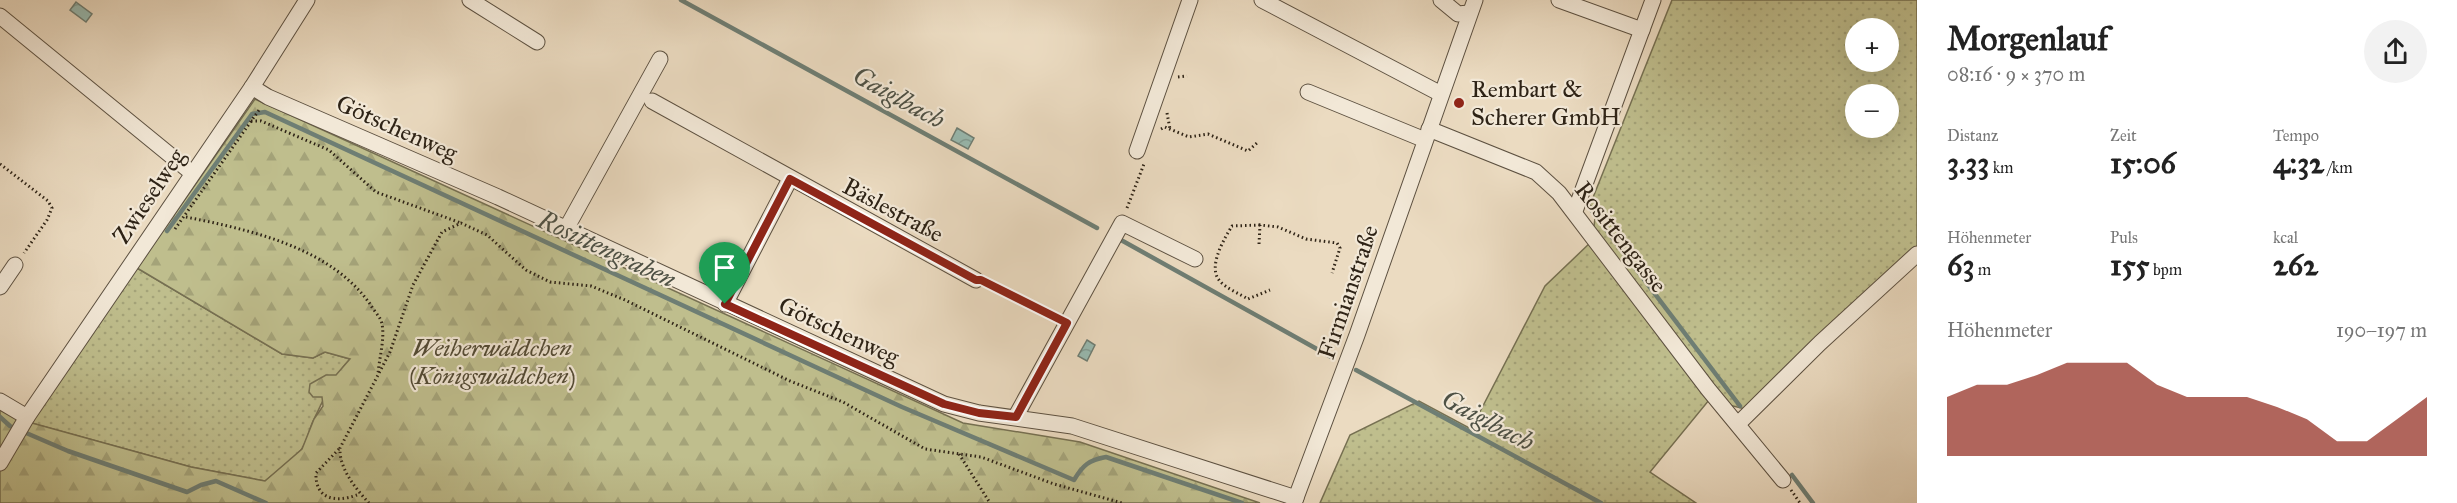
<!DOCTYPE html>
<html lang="de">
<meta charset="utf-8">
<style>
:root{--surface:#fff;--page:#f2f2f2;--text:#222;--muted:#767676;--accent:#8f2418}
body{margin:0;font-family:"IM FELL Great Primer",serif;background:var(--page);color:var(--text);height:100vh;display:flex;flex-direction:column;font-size:22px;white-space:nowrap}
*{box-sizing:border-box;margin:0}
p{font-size:20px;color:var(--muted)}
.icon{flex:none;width:33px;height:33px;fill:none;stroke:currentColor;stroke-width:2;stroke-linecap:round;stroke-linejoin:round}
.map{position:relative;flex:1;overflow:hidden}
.drawer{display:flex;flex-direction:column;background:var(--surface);width:540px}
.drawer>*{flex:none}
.controls{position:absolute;left:1845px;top:18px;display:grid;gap:12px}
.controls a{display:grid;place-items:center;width:54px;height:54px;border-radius:50%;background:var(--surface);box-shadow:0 6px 24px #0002;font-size:30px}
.pin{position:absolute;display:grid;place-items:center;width:51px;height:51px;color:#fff;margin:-62px -26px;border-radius:50% 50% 50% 0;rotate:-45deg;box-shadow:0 0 6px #0007}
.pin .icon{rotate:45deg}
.round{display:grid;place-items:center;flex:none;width:63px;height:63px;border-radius:32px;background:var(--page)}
.headline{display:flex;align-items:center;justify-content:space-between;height:102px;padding:0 30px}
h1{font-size:33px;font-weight:700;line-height:45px}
.stats{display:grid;grid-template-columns:repeat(3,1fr);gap:9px;height:102px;padding:6px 30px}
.stats div{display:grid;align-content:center}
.stats b{font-size:30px;font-weight:700}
.stats small{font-size:16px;font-weight:400}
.stats p{font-size:16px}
.chart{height:168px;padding:12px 30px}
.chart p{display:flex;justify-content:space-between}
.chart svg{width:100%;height:108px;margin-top:6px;fill:var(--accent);opacity:.7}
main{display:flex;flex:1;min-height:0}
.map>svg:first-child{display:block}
</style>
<main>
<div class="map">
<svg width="1917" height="503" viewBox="0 0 1917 503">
<defs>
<pattern id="grass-dots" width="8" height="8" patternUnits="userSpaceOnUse" patternTransform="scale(1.5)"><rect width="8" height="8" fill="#bfbe8d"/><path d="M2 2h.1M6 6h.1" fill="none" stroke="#a4a379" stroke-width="1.8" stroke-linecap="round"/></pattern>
<pattern id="forest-firs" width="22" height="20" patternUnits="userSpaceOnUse" patternTransform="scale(1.5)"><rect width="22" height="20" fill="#bfbe8d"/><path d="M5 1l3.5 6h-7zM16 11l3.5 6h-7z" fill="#a4a379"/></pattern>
<pattern id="water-waves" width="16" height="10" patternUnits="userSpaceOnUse" patternTransform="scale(1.5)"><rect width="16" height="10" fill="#98bbb2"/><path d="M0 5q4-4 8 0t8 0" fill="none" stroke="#83a098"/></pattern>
</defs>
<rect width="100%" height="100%" fill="#ebdbc1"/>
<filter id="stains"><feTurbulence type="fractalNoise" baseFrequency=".00333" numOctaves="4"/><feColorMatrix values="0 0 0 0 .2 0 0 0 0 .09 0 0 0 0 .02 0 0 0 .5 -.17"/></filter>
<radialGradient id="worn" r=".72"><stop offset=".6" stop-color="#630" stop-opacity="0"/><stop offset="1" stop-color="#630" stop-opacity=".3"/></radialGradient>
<g fill="url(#grass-dots)" stroke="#767052" stroke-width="1.5" fill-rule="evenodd">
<path d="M1672,0H1917V246L1745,409L1709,400L1650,472L1696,503H1320L1350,435L1419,401L1471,429L1545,286L1592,241L1596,211L1590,205ZM1856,28H1888V62H1856ZM1856,94H1888V128H1856Z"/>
<path d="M137,268L282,354L313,358L325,352L350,359C332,378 325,397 314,419C309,428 308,441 301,450C292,461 277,471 265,481L191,467L31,423Z"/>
</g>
<path fill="url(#forest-firs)" stroke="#767052" stroke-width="1.5" d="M255,99L963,423L1080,442L1260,503H0V406L32,423L191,467L265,481L302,449L314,419L323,406L322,397H313L309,392L310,384L326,375H336L350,359L325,352L313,358L282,354L137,268Z"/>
<g fill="url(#water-waves)" stroke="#6e7e74" stroke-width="1.5">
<path d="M76,2L92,14L86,22L70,10Z"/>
<path d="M957,128L974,138L968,149L951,140Z"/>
<path d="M1087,340L1095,345L1087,361L1078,356Z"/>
</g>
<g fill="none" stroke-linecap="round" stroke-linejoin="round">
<g stroke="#6e7e74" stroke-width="4.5">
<path d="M681,0L1097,228"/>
<path d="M1592,211L1740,406"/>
<path d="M167,231L252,114L265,112L902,407L1074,480C1083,465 1089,460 1106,457L1242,503"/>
<path d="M1121,240L1333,358"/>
<path d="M1356,370L1601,503"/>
<path d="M0,417L10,426L68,451L187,492L201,485L216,481L266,503"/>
<path d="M1792,475L1813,503"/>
</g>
<g stroke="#5d5141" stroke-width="17">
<g id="minor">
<path d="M470,0L537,42"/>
<path d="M1262,0L1441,94"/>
<path d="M1441,0L1458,14L1469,13"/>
<path d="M1559,0L1642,30"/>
<path d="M0,16L192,173"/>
<path d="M252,87L268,97L498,197L944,404L979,413L1072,426L1296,498"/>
<path d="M1308,92L1425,140"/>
<path d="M652,101L976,280"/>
<path d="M1429,129L1536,172L1559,193L1708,389L1783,480"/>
<path d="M1137,151L1190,0"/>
<path d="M1575,211L1653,0"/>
<path d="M566,229L660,59"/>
<path d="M0,287L15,265"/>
<path d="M725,304L790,179"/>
<path d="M0,401L27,417"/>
<path d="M1016,416L1122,223L1195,259"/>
<path d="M1738,424L1820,343L1917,254"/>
<path d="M0,463L27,417L252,87L307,0"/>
<path d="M1294,503L1357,335L1475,0"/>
</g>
</g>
<g stroke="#2e2316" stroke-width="3" stroke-dasharray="1.5 3" stroke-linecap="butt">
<path d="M1178,77L1187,76"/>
<path d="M1167,113L1170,129"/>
<path d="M251,121H261L329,150L376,192L461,223"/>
<path d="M1161,129L1165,127L1189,137L1208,134L1248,151L1258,142"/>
<path d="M0,164L48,201L52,208L47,220L24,253"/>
<path d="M1127,208L1144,164"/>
<path d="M186,217C250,230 330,247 370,304C373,310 381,317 382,324C385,339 379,359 378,374"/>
<path d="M1260,225L1232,226C1224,239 1208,266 1219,280C1225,288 1240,294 1248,299L1270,290"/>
<path d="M175,229L259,110"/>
<path d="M1259,244L1260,225L1278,227L1306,239L1337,243L1340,248L1332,273"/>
<path d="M991,285L1055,317"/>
<path d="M339,449L316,473C315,499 335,503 357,495"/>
<path d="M959,454L990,503"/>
<path d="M1791,490L1800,503"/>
<path d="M369,503C355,488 339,468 340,448L390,352L413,285L442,232L461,223L487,235L526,270L550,282L591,286L625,300L790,381L843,402L925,449L981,457L1054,484L1122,503"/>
</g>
<use href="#minor" stroke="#f2e8d7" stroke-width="15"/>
</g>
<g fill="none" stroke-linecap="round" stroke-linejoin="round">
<g stroke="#fff" stroke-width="12">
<path id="route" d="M790,179L976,280H981L1067,323L1016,417L979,413L944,404L725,304Z"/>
</g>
<use href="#route" stroke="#8f2418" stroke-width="8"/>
</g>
<circle fill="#8f2418" stroke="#f2e8d7" stroke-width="2" cx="1459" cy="103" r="6"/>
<g text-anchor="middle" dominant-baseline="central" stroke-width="4.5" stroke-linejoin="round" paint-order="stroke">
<g font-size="24" fill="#2e2316" stroke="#f2e8d7" text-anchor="start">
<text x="1471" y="89">Rembart &amp;<tspan x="1471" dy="28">Scherer GmbH</tspan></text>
</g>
<g font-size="24" fill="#2e2316" stroke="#f2e8d7">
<text transform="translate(397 128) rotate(24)">Götschenweg</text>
<text transform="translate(149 196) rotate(-56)">Zwieselweg</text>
<text transform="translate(893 210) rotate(28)">Bäslestraße</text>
<text transform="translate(1621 237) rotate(52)">Rosittengasse</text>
<text transform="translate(1348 292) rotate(-71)">Firmianstraße</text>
<text transform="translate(839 331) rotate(25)">Götschenweg</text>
</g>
<g font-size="24" font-style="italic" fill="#524a34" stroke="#f2e8d7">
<text x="492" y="348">Weiherwäldchen<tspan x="492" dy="28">(Königswäldchen)</tspan></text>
</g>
<g font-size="26" font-style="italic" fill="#4e5145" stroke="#f2e8d7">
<text transform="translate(899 97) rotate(29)">Gaiglbach</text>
<text transform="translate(607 249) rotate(25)">Rosittengraben</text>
<text transform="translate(1488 420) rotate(28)">Gaiglbach</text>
</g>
</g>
<rect width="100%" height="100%" filter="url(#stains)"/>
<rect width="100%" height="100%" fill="url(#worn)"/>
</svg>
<div class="controls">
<a>+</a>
<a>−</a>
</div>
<div class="pin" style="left:725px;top:304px;background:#1e9e55"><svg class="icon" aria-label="arrive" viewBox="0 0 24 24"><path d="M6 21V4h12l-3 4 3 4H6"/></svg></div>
</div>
<section class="drawer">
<div class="headline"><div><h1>Morgenlauf</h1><p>08:16 · 9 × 370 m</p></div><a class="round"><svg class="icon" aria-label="share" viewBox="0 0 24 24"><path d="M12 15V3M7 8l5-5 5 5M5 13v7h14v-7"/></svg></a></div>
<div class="stats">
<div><p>Distanz</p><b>3.33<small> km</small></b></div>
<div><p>Zeit</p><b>15:06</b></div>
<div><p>Tempo</p><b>4:32<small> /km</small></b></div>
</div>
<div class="stats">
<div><p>Höhenmeter</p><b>63<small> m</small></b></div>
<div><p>Puls</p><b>155<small> bpm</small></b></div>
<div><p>kcal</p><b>262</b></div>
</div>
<div class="chart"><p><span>Höhenmeter</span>190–197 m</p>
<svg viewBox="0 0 160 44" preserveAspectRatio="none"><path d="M0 44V20L10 15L20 15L30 11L40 6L50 6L60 6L70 15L80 20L90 20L100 20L110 24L120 29L130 38L140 38L150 29L160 20V44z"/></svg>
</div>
</section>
</main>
